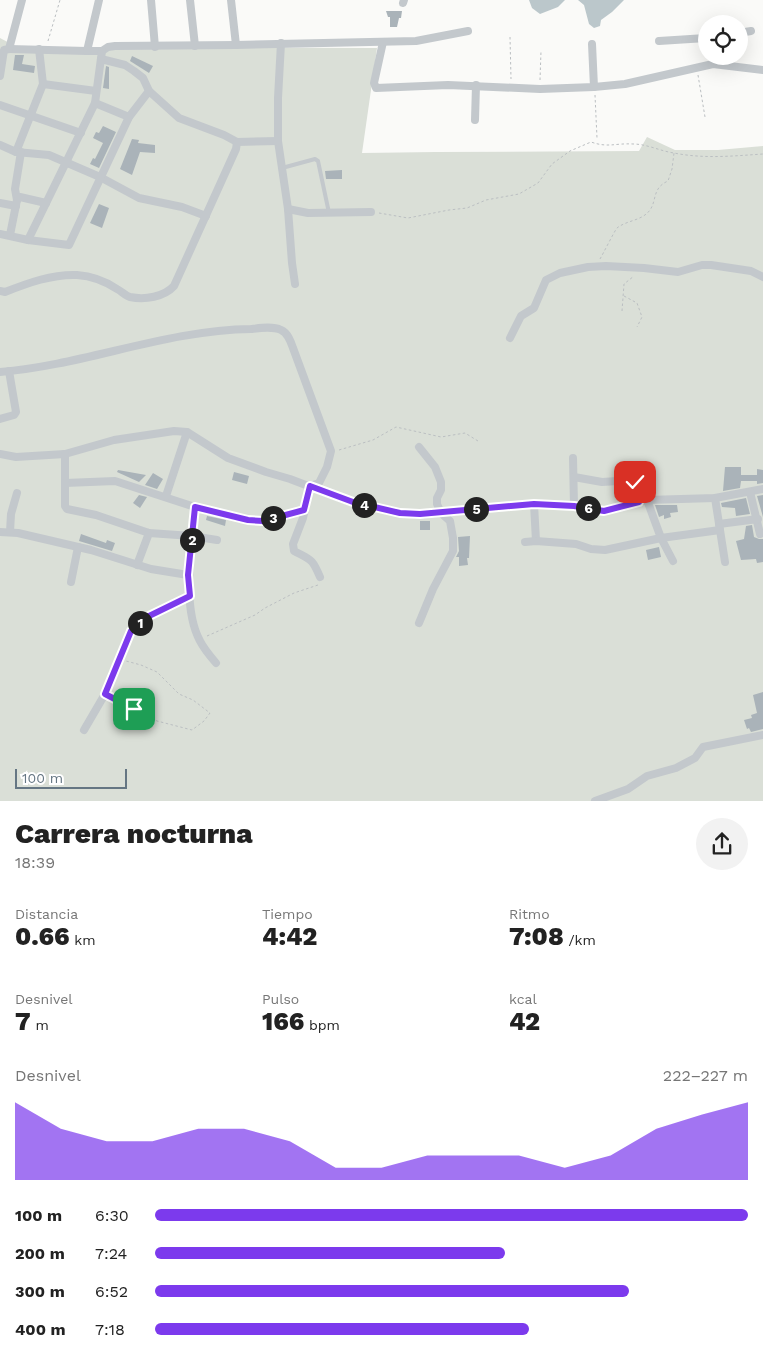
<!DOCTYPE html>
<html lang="es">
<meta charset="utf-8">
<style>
:root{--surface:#fff;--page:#f2f2f2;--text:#222;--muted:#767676;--accent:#7c3aed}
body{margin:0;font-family:"Work Sans",sans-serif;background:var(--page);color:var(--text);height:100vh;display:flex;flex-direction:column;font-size:19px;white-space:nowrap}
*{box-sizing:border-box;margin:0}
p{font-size:16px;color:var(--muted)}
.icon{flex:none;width:28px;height:28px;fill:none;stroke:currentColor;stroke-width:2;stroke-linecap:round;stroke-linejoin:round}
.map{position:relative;height:801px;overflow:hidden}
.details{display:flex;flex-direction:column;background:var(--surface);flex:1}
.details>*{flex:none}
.fabs{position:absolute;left:698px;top:15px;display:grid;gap:10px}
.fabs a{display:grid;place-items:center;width:50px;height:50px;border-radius:50%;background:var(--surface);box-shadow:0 5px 20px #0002;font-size:25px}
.scale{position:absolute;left:15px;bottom:12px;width:112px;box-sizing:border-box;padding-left:5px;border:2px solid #657683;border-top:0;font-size:14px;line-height:18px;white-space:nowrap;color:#657683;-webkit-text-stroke:4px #fff;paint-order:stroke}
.pin{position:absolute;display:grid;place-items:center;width:42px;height:42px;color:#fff;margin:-21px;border-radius:10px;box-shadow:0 2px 8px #0006}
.km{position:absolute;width:25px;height:25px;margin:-12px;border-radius:50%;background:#222;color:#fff;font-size:14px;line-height:25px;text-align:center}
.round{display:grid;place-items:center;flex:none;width:52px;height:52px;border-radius:26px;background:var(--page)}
.summary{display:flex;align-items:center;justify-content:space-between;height:85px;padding:0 15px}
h1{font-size:28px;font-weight:800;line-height:38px}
.metrics{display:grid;grid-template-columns:repeat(3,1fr);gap:8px;height:85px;padding:5px 15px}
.metrics div{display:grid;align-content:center}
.metrics b{font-size:25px;font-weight:800}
.metrics small{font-size:14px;font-weight:400}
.metrics p{font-size:14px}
.chart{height:140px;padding:10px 15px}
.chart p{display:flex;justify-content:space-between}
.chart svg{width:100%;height:90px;margin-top:5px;fill:var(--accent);opacity:.7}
ul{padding:0 15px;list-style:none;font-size:16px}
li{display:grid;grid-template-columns:80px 60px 1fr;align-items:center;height:38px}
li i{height:12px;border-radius:6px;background:var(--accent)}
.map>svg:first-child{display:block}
</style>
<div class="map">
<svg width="763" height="801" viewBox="0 0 763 801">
<rect width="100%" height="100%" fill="#fafaf8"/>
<path fill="#dadfd7" d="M0,38L17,47L377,48L362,153L436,152L639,151L647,137L675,150H718L763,146V801H0Z"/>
<g fill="#bbc7cb">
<path d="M529,0H565L558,7L540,14L532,8Z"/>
<path d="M578,0H624L612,12L601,20L600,26L594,28L589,24L584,5Z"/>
</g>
<g fill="#aab3b9">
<path d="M386,11H402L401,18H399L397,27H390V17H388Z"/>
<path d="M15,55H24L22,64L35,66L34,73L13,70Z"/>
<path d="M132,56L153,66L149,73L130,61Z"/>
<path d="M106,66L109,67V89L103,88Z"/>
<path d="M103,126L116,132L99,168L90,164L93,158L95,159L103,143L93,138L96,132L99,133Z"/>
<path d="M132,139L139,140L138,143L155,145V153L140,152L132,175L120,169Z"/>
<path d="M342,170V179H326L325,171Z"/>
<path d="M99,204L109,208L102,228L90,223Z"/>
<path d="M725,467H741V475H757V469L763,470V483L757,484V481H741L740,488L723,491Z"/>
<path d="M118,470L146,475L139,482L117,472Z"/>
<path d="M234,472L249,476L247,484L232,480Z"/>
<path d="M153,473L163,479L157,489L145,485Z"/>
<path d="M139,495L147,497L140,508L133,503Z"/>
<path d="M763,495V517L757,496Z"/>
<path d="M746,498L750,514L736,516L735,508L722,507L721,503Z"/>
<path d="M655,505H677L678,512L670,513L671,517L664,519V515L659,517Z"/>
<path d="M207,516L226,520L225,526L206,520Z"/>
<rect x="420" y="521" width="10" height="9"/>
<path d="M752,525L754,537L759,539H763V562L757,563L756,559L741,560L736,541L744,539L746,526Z"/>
<path d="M81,534L106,543L107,540L115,543L112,551L79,541Z"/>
<path d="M470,536L469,558H467L468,565L459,566V557H456L459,551L458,537Z"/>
<path d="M659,547L661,557L648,560L646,550Z"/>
<path d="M763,692V729L751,732L749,728L747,729L744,720L752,718L751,715L757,713L753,695Z"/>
</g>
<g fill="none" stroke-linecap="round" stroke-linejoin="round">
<g stroke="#bbbfc2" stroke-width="1" stroke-dasharray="2.5 2.5" stroke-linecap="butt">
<path d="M510,37L511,79"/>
<path d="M48,41L60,0"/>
<path d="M698,75L705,117"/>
<path d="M540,80L541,51"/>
<path d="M595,95L597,138"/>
<path d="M379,213L408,218L449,210L467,208L486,200L519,194L538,183L552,164L570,151L591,142C608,148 615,143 633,144C647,144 660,151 674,153C704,159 733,156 763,154"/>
<path d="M600,259C603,254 615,230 617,228C627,220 642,221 650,210C657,200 652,188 668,181L672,169L674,153"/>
<path d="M624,296L637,303L642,317L637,327"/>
<path d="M622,311L624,284L634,276"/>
<path d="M339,450L373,440L396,427L441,437L465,433L478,441"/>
<path d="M207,636L255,615L265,608L294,593L318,585"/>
<path d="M112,697L157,721L192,730L204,721L210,713L193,700L179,694L157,672L141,665L126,661"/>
</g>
<path stroke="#c3c8cc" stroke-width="4" d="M282,168L315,159L318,161L329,213"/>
<g stroke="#c3c8cc" stroke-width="8">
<path d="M151,0L155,47"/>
<path d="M190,0L195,46"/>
<path d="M231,0L236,45"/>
<path d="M403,3L404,0"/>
<path d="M739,33L751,31"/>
<path d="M659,41L706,38"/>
<path d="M383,42L374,83L376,88L448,85L540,89L594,87L625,84L713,64L763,70"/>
<path d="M281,43L278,98V141L288,209L292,263L295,284"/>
<path d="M592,44L594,87"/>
<path d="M9,49L87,51H102L108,47L115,46L236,45L416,41L468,31"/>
<path d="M87,51L99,0"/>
<path d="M101,59L125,65L134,71L143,78L149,91L179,118L224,135L237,142L278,141"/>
<path d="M0,76L4,50L9,49L22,0"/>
<path d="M43,84L96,91"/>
<path d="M95,103L129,117"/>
<path d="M0,105L81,133"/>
<path d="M475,120L476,85"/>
<path d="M0,145L16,152L49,155L100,177L139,198L182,207L206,216"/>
<path d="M16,152L43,84L39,49"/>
<path d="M17,200L15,189L21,152"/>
<path d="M0,203L16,206"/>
<path d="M288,209L308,213L371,212"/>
<path d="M0,234L28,240L69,245L129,117L149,91"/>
<path d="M10,235L17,200L20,197L46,203"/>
<path d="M28,240L95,103L102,51"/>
<path d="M0,291L5,292C28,283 52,274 77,275C92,276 105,281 117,289C121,291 126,296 130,297C145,300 164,297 174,286L236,149L237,142"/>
<path d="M510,338L521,316L534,308L546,280L560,273L588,267L606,266L644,268L678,272L702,265H711L751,271L763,277"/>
<path d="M0,372C85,365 166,330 251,329C260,328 273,326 281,330C288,333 291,342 293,348L331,451L327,467L319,483L310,486L303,518L293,544L294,551C311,560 312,558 320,577"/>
<path d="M0,419L14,415L16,412L9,371"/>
<path d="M0,454L16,457L65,454L114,440L174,431L187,432L228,458L266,472L290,479L353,503L400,513L420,515L534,504L574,506L605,511L647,500L715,498L763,489"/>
<path d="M65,454V483L115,481L195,507L248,520L263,521L304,510"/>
<path d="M573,458L574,506"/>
<path d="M574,477L602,482L634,480L639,502"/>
<path d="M65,483V506L67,509L96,515L149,533L192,536L217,540"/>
<path d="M750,492L760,534"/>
<path d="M166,496L187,432"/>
<path d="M715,498L725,562"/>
<path d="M647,500L661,538L673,561"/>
<path d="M534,504L536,541"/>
<path d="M195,507C192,545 181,606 200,641C204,649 210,656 216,663"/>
<path d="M719,524L758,519"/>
<path d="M0,532L18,533L91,550L151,569L188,575"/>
<path d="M10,532L11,514L17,493"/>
<path d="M525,542L536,541L576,544L591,549L605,550L661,538L720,530"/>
<path d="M137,565L149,533"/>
<path d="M71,582L78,547"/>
<path d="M419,623L433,589L453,551V538L450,521L441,513L437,504V498L441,490V482L435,467L419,447"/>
<path d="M84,730L105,694L131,631L147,617L190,595"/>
<path d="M595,801L628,789L647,776L676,768L695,758L703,747L763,735"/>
</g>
</g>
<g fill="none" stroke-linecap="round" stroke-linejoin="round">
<g stroke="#fff" stroke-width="10">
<path id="route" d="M134,709L105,694L131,631L147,617L190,596L188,575L195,507L248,520L263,521L304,510L310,486L353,502L400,513L420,514L534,504L574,506L604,511L639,502L635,482"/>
</g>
<use href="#route" stroke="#7c3aed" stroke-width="6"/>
</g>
</svg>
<div class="fabs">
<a><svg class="icon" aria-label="locate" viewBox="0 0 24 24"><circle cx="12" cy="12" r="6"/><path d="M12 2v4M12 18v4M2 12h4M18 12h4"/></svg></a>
</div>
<div class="scale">100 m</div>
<div class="pin" style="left:134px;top:709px;background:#1e9e55"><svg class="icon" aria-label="arrive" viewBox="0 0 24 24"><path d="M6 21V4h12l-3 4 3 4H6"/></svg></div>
<div class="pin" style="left:635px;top:482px;background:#d93025"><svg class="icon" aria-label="check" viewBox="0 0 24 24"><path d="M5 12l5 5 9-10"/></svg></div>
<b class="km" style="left:140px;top:623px">1</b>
<b class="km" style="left:192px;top:540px">2</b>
<b class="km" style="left:273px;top:518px">3</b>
<b class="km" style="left:364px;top:505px">4</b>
<b class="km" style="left:476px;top:509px">5</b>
<b class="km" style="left:588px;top:508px">6</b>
</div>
<section class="details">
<div class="summary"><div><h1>Carrera nocturna</h1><p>18:39</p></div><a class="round"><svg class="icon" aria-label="share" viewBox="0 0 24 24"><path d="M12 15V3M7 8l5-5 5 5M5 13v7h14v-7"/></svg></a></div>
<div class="metrics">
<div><p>Distancia</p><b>0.66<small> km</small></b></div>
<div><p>Tiempo</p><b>4:42</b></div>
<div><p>Ritmo</p><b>7:08<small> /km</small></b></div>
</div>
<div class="metrics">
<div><p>Desnivel</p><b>7<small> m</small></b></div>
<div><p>Pulso</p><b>166<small> bpm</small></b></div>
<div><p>kcal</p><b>42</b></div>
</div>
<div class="chart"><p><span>Desnivel</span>222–227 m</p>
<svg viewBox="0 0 160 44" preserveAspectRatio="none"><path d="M0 44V6L10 19L20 25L30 25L40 19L50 19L60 25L70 38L80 38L90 32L100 32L110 32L120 38L130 32L140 19L150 12L160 6V44z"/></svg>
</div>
<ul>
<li><b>100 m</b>6:30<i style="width:100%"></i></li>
<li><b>200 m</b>7:24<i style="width:59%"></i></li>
<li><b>300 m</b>6:52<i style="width:80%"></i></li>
<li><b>400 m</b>7:18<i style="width:63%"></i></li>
</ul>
</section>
